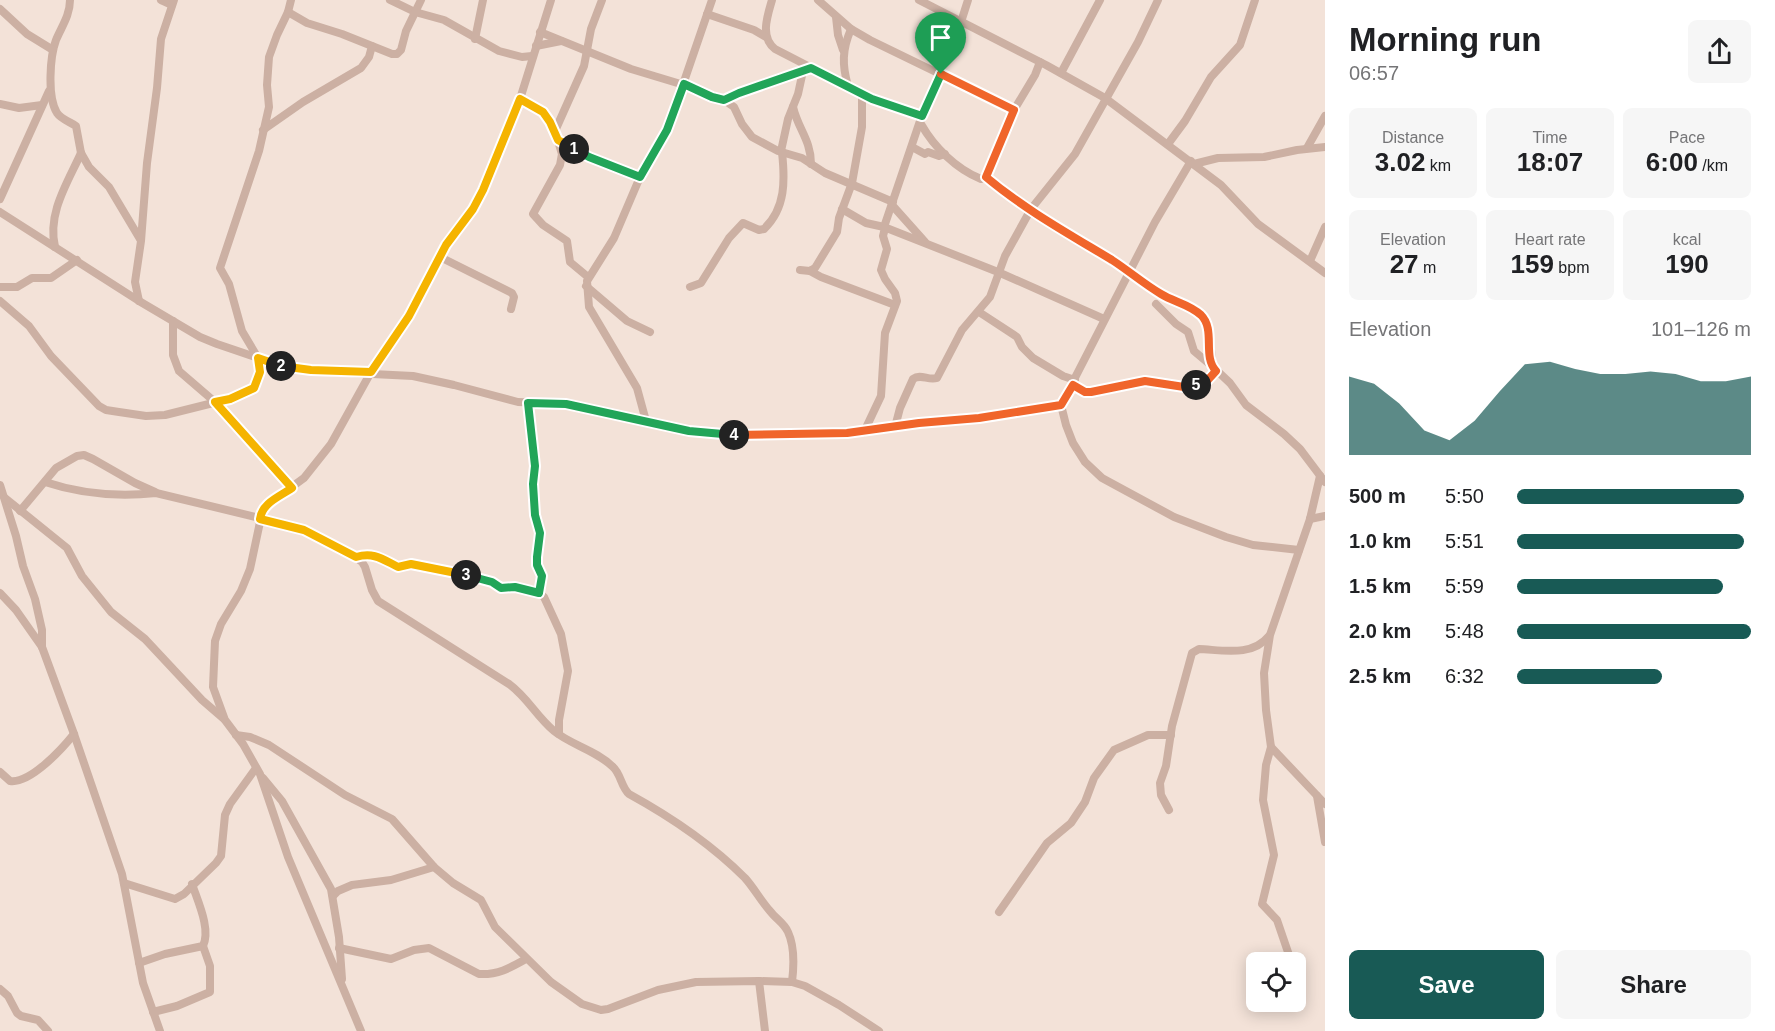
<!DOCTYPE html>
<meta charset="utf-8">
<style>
:root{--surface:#fff;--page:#f6f6f6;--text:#202124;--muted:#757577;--accent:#185a55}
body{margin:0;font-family:Arial,sans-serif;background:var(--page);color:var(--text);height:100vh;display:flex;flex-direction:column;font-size:22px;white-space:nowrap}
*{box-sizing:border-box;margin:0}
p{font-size:20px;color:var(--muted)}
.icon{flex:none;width:33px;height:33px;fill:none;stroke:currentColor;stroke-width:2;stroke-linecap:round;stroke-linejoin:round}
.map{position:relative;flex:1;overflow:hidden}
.side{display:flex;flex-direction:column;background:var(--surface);width:450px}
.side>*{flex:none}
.fabs{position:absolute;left:1246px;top:952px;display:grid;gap:12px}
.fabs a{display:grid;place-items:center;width:60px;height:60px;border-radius:9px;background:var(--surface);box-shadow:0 3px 15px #0003;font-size:30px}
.pin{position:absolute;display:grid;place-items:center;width:51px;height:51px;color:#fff;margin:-62px -26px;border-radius:50% 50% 50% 0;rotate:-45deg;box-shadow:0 0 6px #0007}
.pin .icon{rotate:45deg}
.km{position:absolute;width:30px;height:30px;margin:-15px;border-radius:50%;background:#222;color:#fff;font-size:16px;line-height:30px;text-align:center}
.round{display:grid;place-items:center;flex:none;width:63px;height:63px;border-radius:9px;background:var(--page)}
.overview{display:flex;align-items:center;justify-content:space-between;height:102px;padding:0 24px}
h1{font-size:33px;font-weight:700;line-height:45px}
.stats{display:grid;grid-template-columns:repeat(3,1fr);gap:9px;height:102px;padding:6px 24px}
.stats div{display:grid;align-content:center;border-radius:9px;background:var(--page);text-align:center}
.stats b{font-size:26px;font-weight:700}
.stats small{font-size:16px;font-weight:400}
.stats p{font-size:16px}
.chart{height:168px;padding:12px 24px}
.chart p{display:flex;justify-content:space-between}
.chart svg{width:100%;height:108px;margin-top:6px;fill:var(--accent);opacity:.7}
.primary-button{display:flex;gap:12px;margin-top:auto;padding:12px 24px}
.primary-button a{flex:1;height:69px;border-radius:9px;background:var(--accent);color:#fff;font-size:24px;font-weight:700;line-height:69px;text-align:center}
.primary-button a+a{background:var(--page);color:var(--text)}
ul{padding:0 24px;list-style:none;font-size:20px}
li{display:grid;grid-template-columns:96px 72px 1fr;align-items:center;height:45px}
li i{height:15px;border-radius:8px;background:var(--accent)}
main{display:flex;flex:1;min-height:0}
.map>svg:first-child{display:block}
</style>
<main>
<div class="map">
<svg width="1325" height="1031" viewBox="0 0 1325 1031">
<rect width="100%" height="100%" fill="#f3e2d8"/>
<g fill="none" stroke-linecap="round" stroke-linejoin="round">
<g stroke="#ccb0a3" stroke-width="8">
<path d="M70,0C70,15 62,26 56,40C50,56 47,97 57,113C61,119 70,122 76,126L81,153L89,167L109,187L140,239"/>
<path d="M161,0L172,5"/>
<path d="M390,0L415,12L444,20L499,51L522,57L532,56"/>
<path d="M772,0C767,17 760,37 775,49L872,99L922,115"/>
<path d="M818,0L851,29L870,40L1014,110"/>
<path d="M919,0L1046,65L1105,98L1221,185L1258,224L1325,273"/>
<path d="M0,9L27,34L53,50"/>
<path d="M288,12L307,23L342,34L392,54H397L401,50L406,31L421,0"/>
<path d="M707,14L754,30L766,37"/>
<path d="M836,17L838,35L843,50"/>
<path d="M961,22L968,0"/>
<path d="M540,32L631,69L684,85L712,97L724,100L734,107L742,124L752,137L778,151L802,158L825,173L893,202"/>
<path d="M475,39L483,0"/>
<path d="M536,46L561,41"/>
<path d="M1040,62L1035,75L1014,110L986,177L1064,232L1112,260L1162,295L1194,309L1203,317L1208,324L1213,367L1230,383L1246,405L1284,434L1300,449L1325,482"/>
<path d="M1061,73L1100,0"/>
<path d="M848,86C842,65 842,50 851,29"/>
<path d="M520,99L546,116L555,131L562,154L560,165L533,214L543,225L567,241L570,262L588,277"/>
<path d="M724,100L739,93L811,68"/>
<path d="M0,104L19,108L42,105"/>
<path d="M793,107C798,129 811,140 811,164"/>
<path d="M921,124C934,147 956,169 981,179L986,177"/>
<path d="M263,130L303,102L361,68L369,57L372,46"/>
<path d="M555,131L584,66L591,29L602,0"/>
<path d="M558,140L589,157L640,177"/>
<path d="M1168,144L1185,121L1211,77L1240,45L1255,0"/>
<path d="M912,147L925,154L928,152L939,156L945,154"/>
<path d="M1307,148L1325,116"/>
<path d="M781,151L788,119L798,94L803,71"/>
<path d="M1191,161L1155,222L1061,405L1066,425L1073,443L1085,462L1102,478L1174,517L1226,537L1253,545L1299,550"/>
<path d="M1194,164L1218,158L1264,157L1297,150L1325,147"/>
<path d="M0,199L49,91"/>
<path d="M892,205L925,242"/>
<path d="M842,209L866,223L884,227L998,272L1104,319"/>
<path d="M0,212L139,301L200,337L217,344L285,367L311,371L413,376L454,385L518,402L566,404L646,421L667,427L727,435L847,433L919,423L979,418L1061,405"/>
<path d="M884,227L922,115L941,74"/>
<path d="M55,247C47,213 68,182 81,153"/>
<path d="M440,257L512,293L514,297L511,309"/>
<path d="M1310,261L1325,227"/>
<path d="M800,270L810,271L815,268L837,232L839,218L852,183L862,127V93"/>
<path d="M810,271L821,277L895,305"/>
<path d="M586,286L627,321L650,332"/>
<path d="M0,287H17L32,278H51L77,260"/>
<path d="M690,287L701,283L729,238L743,223L759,230L764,229C786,208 785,180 782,152"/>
<path d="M0,301L29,326L51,356L99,406L106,410L119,412L146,416L165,415L229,399L254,388L260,372L258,358L242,331L229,284L220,268L259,151L269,107L267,85L269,57L277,35L288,12L291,0"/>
<path d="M139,301L135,282L141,241L147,163L157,88L161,39L174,0"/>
<path d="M1156,304L1176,324L1188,332L1194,351L1213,367"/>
<path d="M979,312L1017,337L1022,347L1033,358L1063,376L1075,380"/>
<path d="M173,321V355L179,371L215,402L292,488"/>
<path d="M1073,385L1085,391L1091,392C1108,389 1125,384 1142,382C1168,379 1197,400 1216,371"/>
<path d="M528,403L535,467L533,484L535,515L540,533L537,557V565L541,576L539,593"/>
<path d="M646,421L637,388L589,307L587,281L614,238L640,177L667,131L712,0"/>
<path d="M895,427L900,408L913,379C921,373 928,381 937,378L962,330L990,297L1005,256L1031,209L1075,154L1138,42L1158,0"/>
<path d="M864,432L881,396L885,333L897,301L895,293L885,279L881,270L887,249L883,236L885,228"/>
<path d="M1320,476L1310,519L1270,635L1264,673L1266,710L1271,747L1325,804"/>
<path d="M45,482C81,494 118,497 156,493L285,524L304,530L343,549L362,562L365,567L372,590L378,601L509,684C528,698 536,716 554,731C571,745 596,750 613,767C621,774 621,787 629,794C671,817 711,844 745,878C754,888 761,901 770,911C776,919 784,923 788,932C795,947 794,966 792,982"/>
<path d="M0,485L16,536L23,566L35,599L42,630V647"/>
<path d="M5,498L67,548L82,576L111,612L145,639L202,700L224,719"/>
<path d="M20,511L56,468L77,456L84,455L93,459L135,483L155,492"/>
<path d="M1310,519L1325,516"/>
<path d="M356,557C374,552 382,558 398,567L411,564L428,566L485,580L501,588L515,587L534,590L544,597L561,634L568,671L559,720V734"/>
<path d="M0,593L16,610L42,647L74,734L122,874L143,983L160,1031"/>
<path d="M236,735L250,737L269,745L345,795L392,819L434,867L453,883L481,900L495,927L551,982L582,1004L601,1010L608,1009L658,990L696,982L759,981L792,982L805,986L839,1005L879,1031"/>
<path d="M1271,747L1266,765L1263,800L1274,855L1262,904L1277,920L1290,958"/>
<path d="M0,772L10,781C30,784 62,749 74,734"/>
<path d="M263,778L282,801L331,889L339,937L342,979"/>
<path d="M1317,796L1325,842"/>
<path d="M1169,810L1161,795L1160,783L1166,766L1172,726L1192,653L1199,649C1223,650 1252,657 1269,636"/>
<path d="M124,883L175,899L184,894L216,863L221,856L225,815L230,804L256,768"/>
<path d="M333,896L338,891L352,885L391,880L434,867"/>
<path d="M999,912L1047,843L1071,823L1085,802L1094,778L1114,750L1148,735H1171"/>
<path d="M339,948L391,959L414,950L429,948L479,974C498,975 510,968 526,959"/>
<path d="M139,963L165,954L203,946C211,929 198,902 192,884"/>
<path d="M759,981L765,1031"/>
<path d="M0,989L8,996L17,1013L21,1016L38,1020L48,1031"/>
<path d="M153,1012L177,1006L210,992V966L203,946"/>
<path d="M361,1031L288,857L260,774L243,744L225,720L213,687L215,641L221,624L241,591L250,569L263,508L304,478L331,444L371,372L409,316L446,245L473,209L484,190L520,99L551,0"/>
</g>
</g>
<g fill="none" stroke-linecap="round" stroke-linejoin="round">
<g stroke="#fff" stroke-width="12">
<path id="split-1" d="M574,149L589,157L640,177L667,130L684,84L712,97L724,100L739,93L811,68L872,99L922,116L941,74"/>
</g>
<g stroke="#fff" stroke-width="12">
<path id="split-2" d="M281,366L311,370L371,372L409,316L446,245L473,209L483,190L520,99L543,112L550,122L558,140L574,149"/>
</g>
<g stroke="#fff" stroke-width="12">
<path id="split-3" d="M281,366L258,358L260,372L254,388L230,399L215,402L292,488C279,497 262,503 260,519L304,530L356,557C374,552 382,559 398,567L411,564L466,575"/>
</g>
<g stroke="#fff" stroke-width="12">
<path id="split-4" d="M466,575L492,582L501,588L515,587L539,593L542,576L537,565V557L540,533L535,515L533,484L535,466L528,403L566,404L689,431L734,435"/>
</g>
<g stroke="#fff" stroke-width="12">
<path id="split-5" d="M734,435L847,433L919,423L979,418L1061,405L1073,385L1085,392H1091L1145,381L1184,387L1196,385"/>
</g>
<g stroke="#fff" stroke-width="12">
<path id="split-6" d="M941,74L1014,110L986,177C1024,209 1069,234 1112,260C1129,271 1144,284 1161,294C1174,302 1189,304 1201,315C1216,330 1202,356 1216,371L1205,383L1196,385"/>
</g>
<use href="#split-1" stroke="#22a559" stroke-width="8"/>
<use href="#split-2" stroke="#f5b400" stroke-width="8"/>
<use href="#split-3" stroke="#f5b400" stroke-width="8"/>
<use href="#split-4" stroke="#22a559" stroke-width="8"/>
<use href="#split-5" stroke="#f0652b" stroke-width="8"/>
<use href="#split-6" stroke="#f0652b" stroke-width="8"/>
</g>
</svg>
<div class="fabs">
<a><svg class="icon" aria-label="locate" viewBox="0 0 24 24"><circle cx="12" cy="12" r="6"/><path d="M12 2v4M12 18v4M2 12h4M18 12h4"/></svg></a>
</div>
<div class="pin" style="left:941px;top:74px;background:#1e9e55"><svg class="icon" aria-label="arrive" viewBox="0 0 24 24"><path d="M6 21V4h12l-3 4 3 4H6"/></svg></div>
<b class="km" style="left:574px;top:149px">1</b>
<b class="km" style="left:281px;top:366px">2</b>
<b class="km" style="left:466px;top:575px">3</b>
<b class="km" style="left:734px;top:435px">4</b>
<b class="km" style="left:1196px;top:385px">5</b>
</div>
<section class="side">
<div class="overview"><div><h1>Morning run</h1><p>06:57</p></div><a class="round"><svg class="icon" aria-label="share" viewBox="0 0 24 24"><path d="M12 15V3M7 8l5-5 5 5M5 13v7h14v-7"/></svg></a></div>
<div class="stats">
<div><p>Distance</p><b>3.02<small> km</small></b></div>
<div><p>Time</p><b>18:07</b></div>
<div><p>Pace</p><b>6:00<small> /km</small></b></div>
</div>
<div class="stats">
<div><p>Elevation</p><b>27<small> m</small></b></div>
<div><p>Heart rate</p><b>159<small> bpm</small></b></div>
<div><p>kcal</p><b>190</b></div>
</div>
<div class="chart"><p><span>Elevation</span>101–126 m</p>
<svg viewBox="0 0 160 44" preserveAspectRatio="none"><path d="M0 44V12L10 15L20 23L30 34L40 38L50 30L60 18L70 7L80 6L90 9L100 11L110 11L120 10L130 11L140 14L150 14L160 12V44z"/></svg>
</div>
<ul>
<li><b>500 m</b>5:50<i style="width:97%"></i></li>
<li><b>1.0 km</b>5:51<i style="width:97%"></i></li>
<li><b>1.5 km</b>5:59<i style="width:88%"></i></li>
<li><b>2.0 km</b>5:48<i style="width:100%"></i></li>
<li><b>2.5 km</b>6:32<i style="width:62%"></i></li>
</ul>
<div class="primary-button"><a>Save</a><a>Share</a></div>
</section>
</main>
